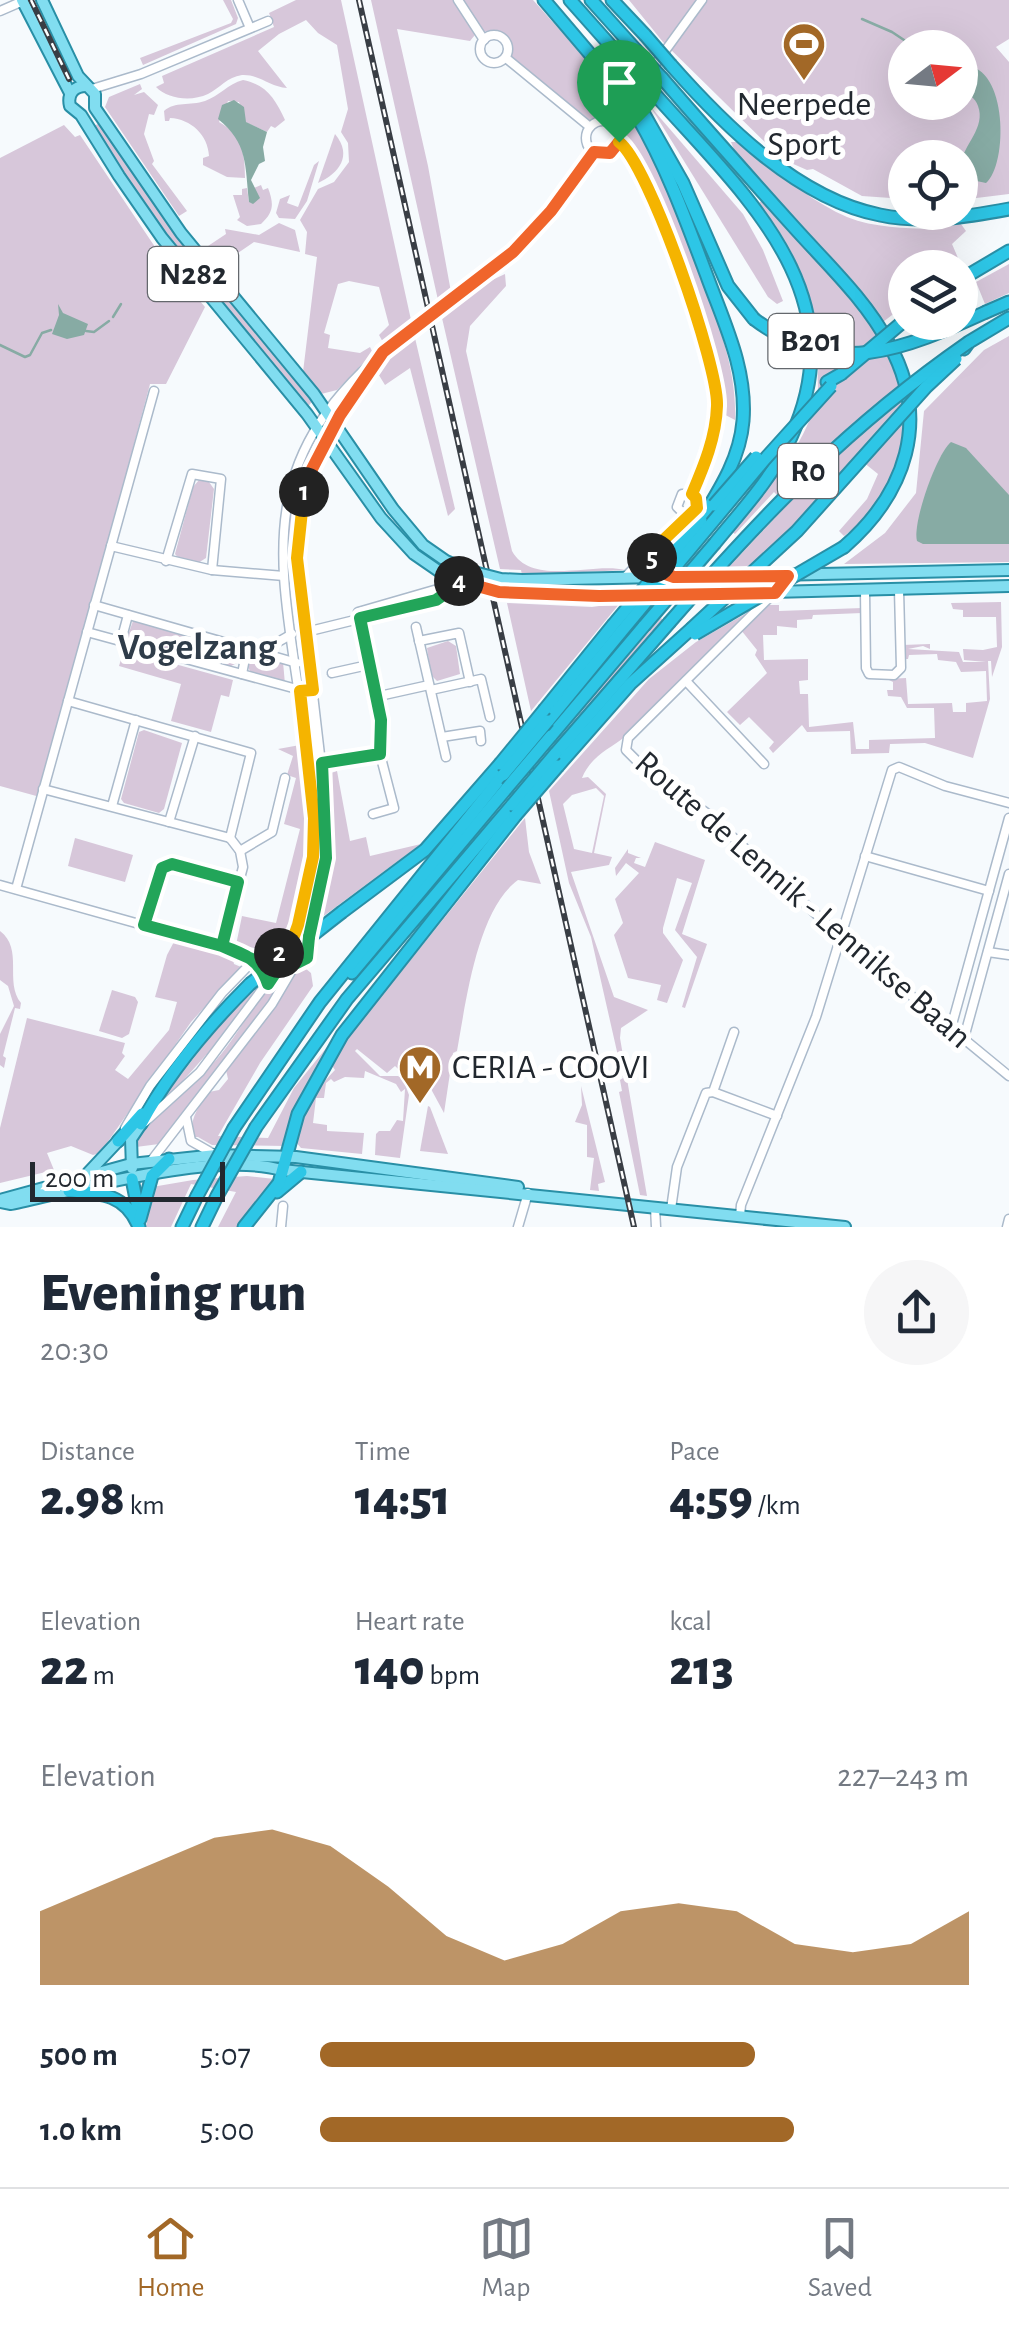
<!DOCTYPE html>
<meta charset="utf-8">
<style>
:root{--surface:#fff;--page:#f6f6f7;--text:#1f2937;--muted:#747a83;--line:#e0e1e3;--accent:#a26827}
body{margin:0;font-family:"Alegreya Sans",sans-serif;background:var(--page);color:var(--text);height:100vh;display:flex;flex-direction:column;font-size:38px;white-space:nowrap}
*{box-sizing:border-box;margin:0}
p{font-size:32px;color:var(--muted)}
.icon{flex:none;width:55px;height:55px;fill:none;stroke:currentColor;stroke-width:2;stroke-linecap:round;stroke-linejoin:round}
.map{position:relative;height:1227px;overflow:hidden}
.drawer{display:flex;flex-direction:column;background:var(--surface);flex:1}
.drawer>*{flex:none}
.needle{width:65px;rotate:74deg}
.controls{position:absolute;left:888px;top:30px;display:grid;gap:20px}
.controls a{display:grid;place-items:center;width:90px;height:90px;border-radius:50%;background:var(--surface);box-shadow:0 10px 40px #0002;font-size:50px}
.scale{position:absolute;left:30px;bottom:25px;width:195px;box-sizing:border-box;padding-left:10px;border:5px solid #22282f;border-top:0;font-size:28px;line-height:35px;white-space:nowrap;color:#22282f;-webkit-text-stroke:8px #fff;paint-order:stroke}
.pin{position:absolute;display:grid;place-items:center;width:85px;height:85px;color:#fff;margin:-102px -42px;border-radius:50% 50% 50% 0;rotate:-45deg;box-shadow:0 0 10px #0007}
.pin .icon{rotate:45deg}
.km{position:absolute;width:50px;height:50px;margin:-25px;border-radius:50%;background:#222;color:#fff;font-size:28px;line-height:50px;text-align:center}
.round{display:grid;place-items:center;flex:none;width:105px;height:105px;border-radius:52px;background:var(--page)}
.overview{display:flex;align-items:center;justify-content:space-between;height:170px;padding:0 40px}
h1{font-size:55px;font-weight:800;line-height:75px}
.stats{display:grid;grid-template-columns:repeat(3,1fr);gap:15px;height:170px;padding:10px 40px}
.stats div{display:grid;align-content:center}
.stats b{font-size:50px;font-weight:800}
.stats small{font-size:28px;font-weight:400}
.stats p{font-size:28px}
.chart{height:280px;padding:20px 40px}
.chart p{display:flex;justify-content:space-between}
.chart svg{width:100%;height:180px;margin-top:10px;fill:var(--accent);opacity:.7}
ul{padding:0 40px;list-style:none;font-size:32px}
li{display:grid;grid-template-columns:160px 120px 1fr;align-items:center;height:75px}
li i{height:25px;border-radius:12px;background:var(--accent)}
.menu{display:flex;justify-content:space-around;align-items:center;height:140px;border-top:2px solid var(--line);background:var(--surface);font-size:28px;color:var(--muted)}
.menu a{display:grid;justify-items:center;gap:5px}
.menu .active{color:var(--accent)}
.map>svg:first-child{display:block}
</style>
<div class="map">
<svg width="1009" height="1227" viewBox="0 0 1009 1227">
<rect width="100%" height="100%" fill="#f6fafd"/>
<g fill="#d7c7da" fill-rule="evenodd">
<path d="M223,0H231L238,18L236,24L143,65L140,58L231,23L233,19Z"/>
<path d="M296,0H341L411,320L384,344L379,335L389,325L379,287L349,281L338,284L324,333L330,335L328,348L360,353L370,347L373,353L337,390L321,394L303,372L317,257L305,254L307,232L300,220L318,189L334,182L349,162L348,143L341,132L348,109L337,45L318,33L306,20L279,34L258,51L287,88C270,87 259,74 242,75C227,77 220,88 208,94C191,102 168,99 156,87L164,83L162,76L274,27L269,13Z"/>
<path d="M371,0H533C575,47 621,95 650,151C672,192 686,237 702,279C719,326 737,370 735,420L712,408L707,363L650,207L629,159L633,147L620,126L604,118L591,121L509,57V42L504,36L479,30L470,41L397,29L428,166L451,292L438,300Z"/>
<path d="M629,0H1009V39L996,47L1009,62V194L960,200V158H905V199L862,196L813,169L807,170L782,159L663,42ZM905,48H960V102H905Z"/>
<path d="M243,80C267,85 275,99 285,120L275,128L271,126L267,132L245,122L239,102L228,101L219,122C242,135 245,153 245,178L227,177L203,165V158L209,156C208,135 191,119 170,118L169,121H165L164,111C175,101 190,106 205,101C219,96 228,84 243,80Z"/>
<path d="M140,84L142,89L134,95L144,92L158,105L154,115L149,114L144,134L154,161L152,164L187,211L179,216L105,107L109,97Z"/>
<path d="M650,106L743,214L763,250L783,301L777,304L768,297Z"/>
<path d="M101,122L314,399L307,408L173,246L91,128Z"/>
<path d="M64,125L75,137L80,135L153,244L205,307L166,384H150L40,797L0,786V158Z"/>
<path d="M335,134C353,156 339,173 318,183Z"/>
<path d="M731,142H737C772,167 807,200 847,217C875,228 904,228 933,229L927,213H953L966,231L952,244L961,265L957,267L905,268V305L883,322L859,288L735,152Z"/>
<path d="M319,161L307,201L295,219L279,218L276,213L280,199L290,195L287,203L298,207L314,165Z"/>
<path d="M261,185L263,190L268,188C274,204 274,212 261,224L247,226L237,220L240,217L233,195H242V189L247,188L249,202L254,188Z"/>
<path d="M761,201C821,268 926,353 900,455C892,488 872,516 844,536L839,531L867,499L878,474L858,458L805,515L750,566L729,567L787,505L774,492L735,534L732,532C763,494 807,445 817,396C819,389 817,380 818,373C823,308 798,253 759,203Z"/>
<path d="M279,223L295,230L300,252L254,242L219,266L205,248L226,234L225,229L259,235Z"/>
<path d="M1009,264V293L985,304L976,282Z"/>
<path d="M505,274L506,286L470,326L466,351L512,551C532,587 593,562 625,570L522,575L521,570L500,569L442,318L490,281Z"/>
<path d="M1009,336V562L844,564L885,533L916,493L924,411L984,350Z"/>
<path d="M415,338L455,509L448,516L410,368L385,385L377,372L389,357Z"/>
<path d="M307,447L314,457L297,514L295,565L285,566L287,510Z"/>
<path d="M199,480L209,482L214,489L206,558L198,563L180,560L175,554L193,487Z"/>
<path d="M768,601L769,605H779V611L862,608V613L813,615L812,619L797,620V628L777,626V635H763L764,660L808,659V680L799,681L800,694H808L809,727L853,722L856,749H869V740L935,738L934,708H907L901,697L888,696L887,690H893V682L887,679L906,678L908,704L952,703L953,712H966V703L987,701L986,671L961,672L956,662L938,660L937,654L909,655L908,659H903L902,645L930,644V649L923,646L908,649L959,652L963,662H986L964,660L963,649L983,650L997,647L996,617H963V610L953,609L951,603L1001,602L1002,647L992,677L991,661H988L990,699L973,758L925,743L890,744L889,753L851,754L850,731L807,732L802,725L773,753L769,748L774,742L749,717L740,725L727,712L767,673L755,655L757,650L737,625C698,660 666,703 626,736C608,750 591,756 582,778L588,777L606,794L594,853L612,857L609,865L571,872L614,997L648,1010L621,1028L620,1038L647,1196L640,1195L619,1092L622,1091L620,1080L623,1078L591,937L569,883L549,791L649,679L696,642ZM596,788L604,796L592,853L574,849L563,804L572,795Z"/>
<path d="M507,603L592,607L620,603L531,711Z"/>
<path d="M661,618L664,621L555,749L553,742Z"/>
<path d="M133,621L235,649L240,654L239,662L229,667L127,638Z"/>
<path d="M448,641L456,646L460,674L437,681L431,675L427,648Z"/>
<path d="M124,650L233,680L229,697L221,695L211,732L171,721L181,684L119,666Z"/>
<path d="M256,654L283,662L285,684L251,673L247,665Z"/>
<path d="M144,730L182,743L164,809L159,813L124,803L121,799L139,732Z"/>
<path d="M300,745C306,798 318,874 291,924C286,933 277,936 272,947L261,949L236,945L242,916L276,923L300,829L284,824L296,778L287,775L293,756L278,749Z"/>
<path d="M337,771L350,841L366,837L370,856L421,844L321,918L334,850L331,773Z"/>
<path d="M324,803L322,876L308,927L301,924L316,834V804Z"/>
<path d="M525,818L529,852L541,884L518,880C477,910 466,1002 457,1051L453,1053L444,1113L431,1089L418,1088L395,1066L387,1073L357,1049L355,1051L380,1076H398L403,1079L409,1095L400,1158L375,1155L376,1134L379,1131H390L397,1120L403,1121L405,1089L401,1092L396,1084L365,1071L364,1078L345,1077L334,1082L331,1079L326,1083L324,1098H316L313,1123L327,1125V1131L364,1133L362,1154L301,1148L295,1141C304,1112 314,1091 335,1070L331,1064L345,1041Z"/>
<path d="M75,838L133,855L125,882L68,866Z"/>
<path d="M655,842L705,860L682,934L707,944L685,1008L682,1007L697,957L675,930L692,883L677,878L663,928V933L683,960L667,1003L657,1000L661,985L628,978L614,935L623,923L615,899L639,873L626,863L616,876L615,868L628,849V853L641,858H636L634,863L645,867Z"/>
<path d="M0,931C24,949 4,982 21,1003L20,1009L15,1008L3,1056L6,1058L4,1068L0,1065V1034L14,1006L8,986L0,980Z"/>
<path d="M176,938L232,955L234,964L241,967L191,1022L100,1153L93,1155L71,1146L47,1153L54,1170L0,1183V1128L27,1018L125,1043L122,1053L125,1056L115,1070L128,1079L169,1030L177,1002L155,997L167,955Z"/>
<path d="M305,968L311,973L313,986L260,1063L218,1136L268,1138L294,1088L388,971L369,995L285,1146L212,1145L198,1137H192C190,1117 198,1108 209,1092L219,1090L228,1079L226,1070L272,1010L298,969Z"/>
<path d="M279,973L286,977L275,995L159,1144L136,1147C144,1117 183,1094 204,1073C234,1044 252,1005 279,973Z"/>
<path d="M255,988L259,992L215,1051L206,1055L163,1103L162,1099L224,1019Z"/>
<path d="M112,990L135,997L138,1002L129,1034L122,1038L99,1031Z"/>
<path d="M581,1086L605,1182L598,1184L599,1191L590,1190L594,1158L587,1157V1125L575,1122L582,1105Z"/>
<path d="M428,1106L430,1107L448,1154L420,1151Z"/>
<path d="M247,1176L275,1179L257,1199L239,1227H218L236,1192L191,1184L171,1227H146L152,1187L193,1180Z"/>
</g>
<g fill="#87aba4">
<path d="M960,66C1008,59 1009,164 986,183L972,180L960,164C964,145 986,127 978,106C976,98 966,93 960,87Z"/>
<path d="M234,100L244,107L246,122L267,132L263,147L265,161L259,164L251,180L260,198L253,204L249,202C245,165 248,143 218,119L222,105Z"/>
<path d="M58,304L63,313L88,324L84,335L67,339L52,334L59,315Z"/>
<path d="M951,442L966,448L1009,495V544H923L917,541C912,523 937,453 951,442Z"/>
</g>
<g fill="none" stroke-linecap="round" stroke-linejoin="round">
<g stroke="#87aba4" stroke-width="2.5">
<path d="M862,19L892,32L916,48"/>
<path d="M927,48L933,44"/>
<path d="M113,317L121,304"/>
<path d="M86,331L94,332L109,321"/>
<path d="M0,345L25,357L30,355L42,333L51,330"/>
</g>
<g stroke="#abbacb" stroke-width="11">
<g id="minor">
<path d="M238,0L250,28"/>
<path d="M458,0L484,40"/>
<path d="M0,11L23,1"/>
<circle cx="494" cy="49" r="14"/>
<path d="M506,58L590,127"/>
<path d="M92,89L141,74L268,21"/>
<circle cx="603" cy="138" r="17"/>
<path d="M612,124L702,0"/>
<path d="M619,142C648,163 704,337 715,379C719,422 708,455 692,494L696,498L697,508L693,512L684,514L677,507L682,494H692"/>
<path d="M443,307C505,261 550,217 594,152"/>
<path d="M111,546L212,570L284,576"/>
<path d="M166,561L192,474L221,479L212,570"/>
<path d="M624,578L688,514"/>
<path d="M776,591L628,738L626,750L641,765L708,814L846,942L1009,1076"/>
<path d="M865,591L866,668L869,674L894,675L901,668L899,590"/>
<path d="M94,605L297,663"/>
<path d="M416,627L446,757"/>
<path d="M87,632L304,691"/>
<path d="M306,632L436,600L449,591L457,567"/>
<path d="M121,641L128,615"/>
<path d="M419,641L459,633L470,682"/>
<path d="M250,647L271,646L292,634"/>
<path d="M332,673L368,665"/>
<path d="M242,674L247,648"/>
<path d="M686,681L764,764"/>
<path d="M431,690L481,679L490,717"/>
<path d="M375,697L429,685"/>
<path d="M68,701L251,753L230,838"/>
<path d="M442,737L480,731L481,741"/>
<path d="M323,763L380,754L381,720L358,612L448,586"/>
<path d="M43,789L230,838"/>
<path d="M112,806L136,720"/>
<path d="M373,814L394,808L380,754"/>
<path d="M169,822L195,736"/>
<path d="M240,851L272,832L285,778"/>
<path d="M865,856L989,891"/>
<path d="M0,885L243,953L258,964L269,984"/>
<path d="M16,889L154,391"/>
<path d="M145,925L160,872L172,864L238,882"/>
<path d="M222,946L243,867L240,851L230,838"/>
<path d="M988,952L1009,955"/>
<path d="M286,962L280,948L285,939L293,936C316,882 315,827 309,771C289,578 229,467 410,331"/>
<path d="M951,1028L1009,818"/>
<path d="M964,1038L1009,874"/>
<path d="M713,1092L777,1116"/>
<path d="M186,1117L191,1141L212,1153"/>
<path d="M145,1122L200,1072L282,963"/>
<path d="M125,1128L150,1086L222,993L254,960L280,953"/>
<path d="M151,1161L272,1004L295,965L307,958V944L323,879L327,815L297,557L302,500L312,469L340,415L383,352"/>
<path d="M655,1207L656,1227"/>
<path d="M671,1209L677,1167L706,1093L713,1092L734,1032"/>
<path d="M740,1216L741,1205L816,1017L892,770L899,767L945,786L1009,803"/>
<path d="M281,1227L283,1206"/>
<path d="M518,1227L528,1193"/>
<path d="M1007,1227L1009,1219"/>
</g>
</g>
<g stroke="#298fa6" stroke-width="14">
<g id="major">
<path d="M22,0L70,93"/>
<path d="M42,0L78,76L95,94V108L181,233L314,394L393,509L423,545L446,561L466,570"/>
<path d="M86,86C74,86 67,94 70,106L81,115L119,176L162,238L307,414L381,518L414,554L443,574L468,584"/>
<path d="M680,577L1009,570"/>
<path d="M522,580L658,577"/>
<path d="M521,593L615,596L1009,586"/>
<path d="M132,1168L131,1139L141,1124"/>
<path d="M88,1173L118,1141"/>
<path d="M0,1200L131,1164L216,1155L296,1157L518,1187"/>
<path d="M0,1202L11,1204C81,1189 215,1151 282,1170L845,1227"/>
</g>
</g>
<g stroke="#298fa6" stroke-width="15">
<g id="highway">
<path d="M544,0L613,81"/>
<path d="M570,0L626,63"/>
<path d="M591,0L635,49"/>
<path d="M612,0L645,35"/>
<path d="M671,65C724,125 798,199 880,215C922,224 967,217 1009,209"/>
<path d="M662,78C705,128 749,177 793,226C826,263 866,300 889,344C931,420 906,493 844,547"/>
<path d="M653,92C740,191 859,291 791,437C773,477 742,510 715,543"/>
<path d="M641,109L683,183L728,286L754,319"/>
<path d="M637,116C667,167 687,223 708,279C725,325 747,370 743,421C740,458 720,489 701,520"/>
<path d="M960,280L1009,251"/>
<path d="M986,312L1009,302"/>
<path d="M964,349L969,342L1009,318"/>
<path d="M827,382L841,374"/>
<path d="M545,709L613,625"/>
<path d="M548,721L621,632"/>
<path d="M551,736L644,626"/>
<path d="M555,754L669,623"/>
<path d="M558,766L630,684L691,629"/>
<path d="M342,912L425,850L500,764"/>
<path d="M352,973L507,788"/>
<path d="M141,1124C168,1073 209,1025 250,984"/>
<path d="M256,1127L347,999L512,805"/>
<path d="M234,1128L320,1002L503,775"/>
<path d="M118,1141L142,1114"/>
<path d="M132,1179L138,1209"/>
<path d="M69,1191C101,1193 126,1194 139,1227"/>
<path d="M277,1192L301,1172"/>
<path d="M140,1219L152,1176L169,1159"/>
<path d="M182,1227L197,1196"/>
<path d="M202,1227L217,1196"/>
<path d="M244,1227L279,1183L298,1114L342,1035L515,816"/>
</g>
</g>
<use href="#minor" stroke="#fff" stroke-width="8"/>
<use href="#major" stroke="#81ddf0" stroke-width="10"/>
<use href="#highway" stroke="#2dc6e6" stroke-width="11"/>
<g stroke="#393e45" stroke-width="6">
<g id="rail">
<path d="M31,0L69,79"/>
<path d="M359,0L634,1227"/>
</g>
</g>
<use href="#rail" stroke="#fff" stroke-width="2.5" stroke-dasharray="8" stroke-linecap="butt"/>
<g stroke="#abbacb" stroke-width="11" stroke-linecap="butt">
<path id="minor-bridge" d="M410,331L443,307"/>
</g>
<g stroke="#298fa6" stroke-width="14" stroke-linecap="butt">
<g id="major-bridge">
<path d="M466,570L501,579L522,580"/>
<path d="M468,584L521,593"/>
</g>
</g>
<g stroke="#298fa6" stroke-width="15" stroke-linecap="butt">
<g id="highway-bridge">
<path d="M645,35L671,65"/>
<path d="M635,49L662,78"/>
<path d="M626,63L653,92"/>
<path d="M613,81L637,116"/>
<path d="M754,319C834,380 905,349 986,312"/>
<path d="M841,374L905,320"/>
<path d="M714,505L756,457"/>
<path d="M669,623C765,513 848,426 969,342"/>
<path d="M613,625L701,520"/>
<path d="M644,626L715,543"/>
<path d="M691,629L797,531L926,387L956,359"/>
<path d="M621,632L765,459L831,386"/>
<path d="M695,634L844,547"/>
<path d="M500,764L545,709"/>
<path d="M503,775L548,721"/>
<path d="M507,788L551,736"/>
<path d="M512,805L555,754"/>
<path d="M515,816L558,766"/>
<path d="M250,984L342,912"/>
<path d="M197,1196L234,1128"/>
<path d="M217,1196L256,1127"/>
</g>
</g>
<use href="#minor-bridge" stroke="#fff" stroke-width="8"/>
<use href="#major-bridge" stroke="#81ddf0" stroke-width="10"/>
<use href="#highway-bridge" stroke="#2dc6e6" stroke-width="11"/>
</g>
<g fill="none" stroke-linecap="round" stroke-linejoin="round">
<g stroke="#fff" stroke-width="20">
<path id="split-1" d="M304,492L312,469L340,415L383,352L513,252L551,211L594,152L610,153L619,142"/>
</g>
<g stroke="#fff" stroke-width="20">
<path id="split-2" d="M279,953L282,943L294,936L298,925L313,857L314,818L300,691L313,690L297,558L304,492"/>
</g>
<g stroke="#fff" stroke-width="20">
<path id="split-3" d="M279,953L254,960L222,946L144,925L162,868L172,864L238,882L222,946C245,954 260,960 268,984L284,960L295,964L307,958L309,937"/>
</g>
<g stroke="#fff" stroke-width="20">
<path id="split-4" d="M309,937L326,858L322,763L380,754L381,720L360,618L436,600L449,591L453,578L459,581"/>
</g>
<g stroke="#fff" stroke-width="20">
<path id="split-5" d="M459,581L499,592L521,593L599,596L775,593L788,576L674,577L657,571L652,558"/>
</g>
<g stroke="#fff" stroke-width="20">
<path id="split-6" d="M619,142C649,164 719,367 717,406C716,437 704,466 692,494L696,498L697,508L653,550L652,558"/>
</g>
<use href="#split-1" stroke="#f0652b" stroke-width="12"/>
<use href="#split-2" stroke="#f5b400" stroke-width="12"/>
<use href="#split-3" stroke="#22a559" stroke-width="12"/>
<use href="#split-4" stroke="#22a559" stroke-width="12"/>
<use href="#split-5" stroke="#f0652b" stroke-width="12"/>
<use href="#split-6" stroke="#f5b400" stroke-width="12"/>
</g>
<defs>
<g id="stadium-pin" transform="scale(2.25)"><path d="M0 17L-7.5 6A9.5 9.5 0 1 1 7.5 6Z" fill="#a26827" stroke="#fff"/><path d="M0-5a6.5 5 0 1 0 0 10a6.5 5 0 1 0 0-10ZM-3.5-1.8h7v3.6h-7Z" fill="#fff"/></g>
<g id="metro-pin" transform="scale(2.25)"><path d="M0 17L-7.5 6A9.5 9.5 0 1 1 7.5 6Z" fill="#a26827" stroke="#fff"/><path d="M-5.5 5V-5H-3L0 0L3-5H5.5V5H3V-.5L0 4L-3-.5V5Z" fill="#fff"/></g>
</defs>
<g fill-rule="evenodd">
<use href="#stadium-pin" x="804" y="44"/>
<use href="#metro-pin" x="420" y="1067"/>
</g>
<g text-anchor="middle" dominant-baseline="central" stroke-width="10" stroke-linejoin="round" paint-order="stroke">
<g fill="#fff" stroke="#64686d" stroke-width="2.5">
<rect x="148" y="247" width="90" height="54" rx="8"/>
<rect x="768.5" y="314" width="85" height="54" rx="8"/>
<rect x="778" y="444" width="60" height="54" rx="8"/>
</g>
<g font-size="32" font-weight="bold" fill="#22282f">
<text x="193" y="274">N282</text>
<text x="811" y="341">B201</text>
<text x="808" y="471">R0</text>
</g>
<g font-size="35" fill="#22282f" stroke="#fff">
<text x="804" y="104">Neerpede<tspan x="804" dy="40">Sport</tspan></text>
<text x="452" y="1067" text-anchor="start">CERIA - COOVI</text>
</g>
<g font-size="35" fill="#22282f" stroke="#fff">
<text transform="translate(803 900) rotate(41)">Route de Lennik - Lennikse Baan</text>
</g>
<g font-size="38" font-weight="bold" fill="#2f3c49" stroke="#fff">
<text x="197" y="648">Vogelzang</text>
</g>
</g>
</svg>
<div class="controls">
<a><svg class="needle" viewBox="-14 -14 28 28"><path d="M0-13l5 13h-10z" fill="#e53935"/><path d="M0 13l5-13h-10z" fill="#747a83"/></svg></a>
<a><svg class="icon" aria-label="locate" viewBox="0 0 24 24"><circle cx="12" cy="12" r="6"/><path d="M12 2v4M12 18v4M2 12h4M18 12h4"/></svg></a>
<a><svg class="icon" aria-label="layers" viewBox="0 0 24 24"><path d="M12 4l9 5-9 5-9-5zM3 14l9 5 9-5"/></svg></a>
</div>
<div class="scale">200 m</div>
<div class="pin" style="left:619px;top:142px;background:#1e9e55"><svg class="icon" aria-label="arrive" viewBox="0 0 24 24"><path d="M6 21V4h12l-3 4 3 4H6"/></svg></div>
<b class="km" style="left:304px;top:492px">1</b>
<b class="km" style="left:279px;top:953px">2</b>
<b class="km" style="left:459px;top:581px">4</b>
<b class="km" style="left:652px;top:558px">5</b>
</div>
<section class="drawer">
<div class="overview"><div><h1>Evening run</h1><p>20:30</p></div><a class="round"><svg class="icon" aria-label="share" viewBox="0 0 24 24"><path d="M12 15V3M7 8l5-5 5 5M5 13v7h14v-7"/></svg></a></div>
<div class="stats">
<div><p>Distance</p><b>2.98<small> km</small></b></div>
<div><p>Time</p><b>14:51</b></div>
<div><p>Pace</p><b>4:59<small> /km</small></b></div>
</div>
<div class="stats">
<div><p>Elevation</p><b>22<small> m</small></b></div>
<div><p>Heart rate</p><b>140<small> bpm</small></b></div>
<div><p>kcal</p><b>213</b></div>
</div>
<div class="chart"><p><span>Elevation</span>227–243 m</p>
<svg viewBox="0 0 160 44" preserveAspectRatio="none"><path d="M0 44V26L10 20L20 14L30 8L40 6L50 10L60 20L70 32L80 38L90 34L100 26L110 24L120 26L130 34L140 36L150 34L160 26V44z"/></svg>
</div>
<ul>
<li><b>500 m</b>5:07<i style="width:67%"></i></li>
<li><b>1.0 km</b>5:00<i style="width:73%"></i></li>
</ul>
</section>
<nav class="menu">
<a class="active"><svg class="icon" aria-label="home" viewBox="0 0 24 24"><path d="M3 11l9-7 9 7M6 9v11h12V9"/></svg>Home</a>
<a><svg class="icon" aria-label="map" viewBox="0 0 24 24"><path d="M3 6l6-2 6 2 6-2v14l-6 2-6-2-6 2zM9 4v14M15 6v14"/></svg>Map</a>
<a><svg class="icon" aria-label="saved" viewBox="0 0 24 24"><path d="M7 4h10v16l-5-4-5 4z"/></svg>Saved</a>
</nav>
